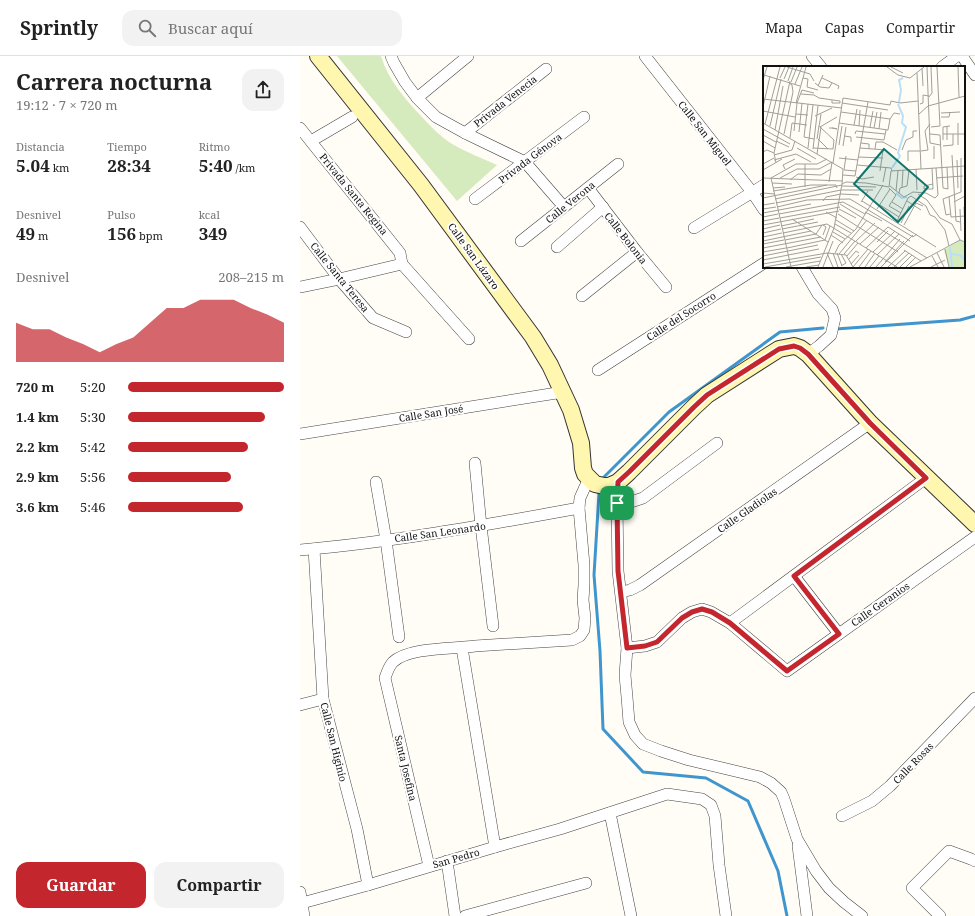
<!DOCTYPE html>
<html lang="es">
<meta charset="utf-8">
<style>
:root{--surface:#fff;--page:#f2f2f2;--text:#222;--muted:#767676;--line:#e0e0e0;--accent:#c4262e}
body{margin:0;font-family:"Noto Serif",serif;background:var(--page);color:var(--text);height:100vh;display:flex;flex-direction:column;font-size:15px;white-space:nowrap}
*{box-sizing:border-box;margin:0}
p{font-size:13px;color:var(--muted)}
.icon{flex:none;width:22px;height:22px;fill:none;stroke:currentColor;stroke-width:2;stroke-linecap:round;stroke-linejoin:round}
.map{position:relative;flex:1;overflow:hidden}
.sheet{display:flex;flex-direction:column;background:var(--surface);width:300px}
.sheet>*{flex:none}
.pin{position:absolute;display:grid;place-items:center;width:34px;height:34px;color:#fff;margin:-17px;border-radius:8px;box-shadow:0 2px 6px #0006}
.round{display:grid;place-items:center;flex:none;width:42px;height:42px;border-radius:12px;background:var(--page)}
.headline{display:flex;align-items:center;justify-content:space-between;height:68px;padding:0 16px}
h1{font-size:22px;font-weight:700;line-height:30px}
.figures{display:grid;grid-template-columns:repeat(3,1fr);gap:6px;height:68px;padding:4px 16px}
.figures div{display:grid;align-content:center}
.figures b{font-size:17px;font-weight:700}
.figures small{font-size:11px;font-weight:400}
.figures p{font-size:11px}
.chart{height:112px;padding:8px 16px}
.chart p{display:flex;justify-content:space-between}
.chart svg{width:100%;height:72px;margin-top:4px;fill:var(--accent);opacity:.7}
.cta{display:flex;gap:8px;margin-top:auto;padding:8px 16px}
.cta a{flex:1;height:46px;border-radius:12px;background:var(--accent);color:#fff;font-size:16px;font-weight:700;line-height:46px;text-align:center}
.cta a+a{background:var(--page);color:var(--text)}
ul{padding:0 16px;list-style:none;font-size:13px}
li{display:grid;grid-template-columns:64px 48px 1fr;align-items:center;height:30px}
li i{height:10px;border-radius:5px;background:var(--accent)}
header{display:flex;align-items:center;gap:24px;box-sizing:border-box;height:56px;padding:0 20px;background:var(--surface);border-bottom:1px solid var(--line)}
header strong{font-size:19px}
nav{display:flex;gap:22px;margin-inline-start:auto;font-size:14px}
.search{width:280px;height:36px;background:var(--page);display:flex;align-items:center;gap:10px;box-sizing:border-box;padding:0 14px;border-radius:12px;color:var(--muted);font-size:15px}
main{display:flex;flex:1;min-height:0}
.map>svg:first-child{display:block}
</style>
<header>
<strong>Sprintly</strong>
<div class="search"><svg class="icon" aria-label="search" viewBox="0 0 24 24"><circle cx="10" cy="10" r="6"/><path d="M15 15l6 6"/></svg>Buscar aquí</div>
<nav><a>Mapa</a><a>Capas</a><a>Compartir</a></nav>
</header>
<main>
<section class="sheet">
<div class="headline"><div><h1>Carrera nocturna</h1><p>19:12 · 7 × 720 m</p></div><a class="round"><svg class="icon" aria-label="share" viewBox="0 0 24 24"><path d="M12 15V3M7 8l5-5 5 5M5 13v7h14v-7"/></svg></a></div>
<div class="figures">
<div><p>Distancia</p><b>5.04<small> km</small></b></div>
<div><p>Tiempo</p><b>28:34</b></div>
<div><p>Ritmo</p><b>5:40<small> /km</small></b></div>
</div>
<div class="figures">
<div><p>Desnivel</p><b>49<small> m</small></b></div>
<div><p>Pulso</p><b>156<small> bpm</small></b></div>
<div><p>kcal</p><b>349</b></div>
</div>
<div class="chart"><p><span>Desnivel</span>208–215 m</p>
<svg viewBox="0 0 160 44" preserveAspectRatio="none"><path d="M0 44V20L10 24L20 24L30 29L40 33L50 38L60 33L70 29L80 20L90 11L100 11L110 6L120 6L130 6L140 11L150 15L160 20V44z"/></svg>
</div>
<ul>
<li><b>720 m</b>5:20<i style="width:100%"></i></li>
<li><b>1.4 km</b>5:30<i style="width:88%"></i></li>
<li><b>2.2 km</b>5:42<i style="width:77%"></i></li>
<li><b>2.9 km</b>5:56<i style="width:66%"></i></li>
<li><b>3.6 km</b>5:46<i style="width:74%"></i></li>
</ul>
<div class="cta"><a>Guardar</a><a>Compartir</a></div>
</section>
<div class="map">
<svg width="675" height="860" viewBox="0 0 675 860">
<rect width="100%" height="100%" fill="#fffdf5"/>
<path fill="#d5ebbd" d="M37,0H81C88,24 105,43 122,61C131,71 141,81 152,88C166,96 182,102 197,109L157,145Z"/>
<g fill="none" stroke-linecap="round" stroke-linejoin="round">
<g stroke="#3f96cf" stroke-width="3">
<path d="M536,273L660,264L675,260"/>
<path d="M301,424L369,356L480,276L523,272"/>
<path d="M299,437L294,519L300,595L303,673L343,716L406,722L448,745L478,815L487,860"/>
</g>
<g stroke="#444" stroke-width="12">
<g id="street">
<path d="M91,0L94,7L105,26L117,42L136,61L165,77L225,106L264,151"/>
<path d="M345,0L452,136L464,154"/>
<path d="M512,0L521,11"/>
<path d="M662,0L675,19"/>
<path d="M642,11L657,0"/>
<path d="M117,42L168,0"/>
<path d="M0,72L100,197L102,208"/>
<path d="M165,77L246,13"/>
<path d="M11,85L52,61"/>
<path d="M288,132L337,196L366,231"/>
<path d="M175,143L284,61"/>
<path d="M0,171L39,223L73,262L106,276"/>
<path d="M394,172L464,129"/>
<path d="M221,185L318,108"/>
<path d="M257,191L303,151"/>
<path d="M102,208L169,283"/>
<path d="M502,211L518,238L532,253L535,262L531,279L519,290L508,298"/>
<path d="M0,231L39,223L102,208"/>
<path d="M282,240L337,196"/>
<path d="M298,314L464,207"/>
<path d="M0,378L263,336"/>
<path d="M175,407L181,470L193,570"/>
<path d="M76,426L86,484L99,581"/>
<path d="M318,426L317,447L318,515L327,592L325,619L327,641L329,666L335,679L343,688L361,695L389,704L460,721L471,727L481,736L484,743L497,783L516,815L529,832L544,846L562,860"/>
<path d="M317,447L331,446L343,442L417,387"/>
<path d="M14,493L23,643L57,773L68,829"/>
<path d="M0,494C94,486 186,469 279,452"/>
<path d="M494,520L539,578"/>
<path d="M321,536L330,534L340,529L570,367"/>
<path d="M430,567L626,422"/>
<path d="M162,592L195,791"/>
<path d="M327,592L345,590L357,586L382,562L392,556L402,553L411,556L430,567L487,615L675,481"/>
<path d="M0,649L23,643"/>
<path d="M310,757L331,860"/>
<path d="M542,760L572,745L590,730L675,642"/>
<path d="M498,790L507,860"/>
<path d="M147,805L155,860"/>
<path d="M129,810L85,622C87,616 89,610 93,606C109,591 154,593 175,590L272,584L280,580L284,574L285,562L283,544L284,529V509L279,452L280,442L289,422"/>
<path d="M0,836L4,860"/>
<path d="M2,847L68,829L195,791L260,773L367,738L402,743L411,749L415,760L419,809L426,860"/>
<path d="M165,860L286,827"/>
<path d="M640,860L612,832L649,795L671,803L675,805"/>
</g>
</g>
<g stroke="#333" stroke-width="18">
<path id="secondary" d="M18,0L121,129L233,281L250,309L271,354L281,387L283,412L285,418L295,428L304,430H309L318,426L329,416L394,351L407,339L479,293L494,290L500,292L508,298L570,367L675,468"/>
</g>
<use href="#street" stroke="#fff" stroke-width="11"/>
<use href="#secondary" stroke="#fff6b0" stroke-width="16"/>
</g>
<g fill="none" stroke-linecap="round" stroke-linejoin="round">
<g stroke="#fff" stroke-width="8">
<path id="route" d="M494,290L500,292L508,298L570,367L626,422L494,520L539,578L487,615L430,567L412,556L402,553L392,556L382,562L357,586L345,590L327,592L318,515L317,447L318,426L329,416L394,351L407,339L479,293Z"/>
</g>
<use href="#route" stroke="#c4262e" stroke-width="5"/>
</g>
<g text-anchor="middle" dominant-baseline="central" stroke-width="4" stroke-linejoin="round" paint-order="stroke">
<g font-size="10" fill="#111" stroke="#fff">
<text transform="translate(205 45) rotate(-38)">Privada Venecia</text>
<text transform="translate(405 77) rotate(52)">Calle San Miguel</text>
<text transform="translate(230 102) rotate(-37)">Privada Génova</text>
<text transform="translate(54 138) rotate(51)">Privada Santa Regina</text>
<text transform="translate(270 146) rotate(-39)">Calle Verona</text>
<text transform="translate(326 182) rotate(52)">Calle Bolonia</text>
<text transform="translate(174 200) rotate(54)">Calle San Lázaro</text>
<text transform="translate(40 221) rotate(51)">Calle Santa Teresa</text>
<text transform="translate(381 260) rotate(-33)">Calle del Socorro</text>
<text transform="translate(131 357) rotate(-9)">Calle San José</text>
<text transform="translate(447 454) rotate(-35)">Calle Gladiolas</text>
<text transform="translate(140 476) rotate(-8)">Calle San Leonardo</text>
<text transform="translate(580 548) rotate(-35)">Calle Geranios</text>
<text transform="translate(34 686) rotate(76)">Calle San Higinio</text>
<text transform="translate(613 707) rotate(-46)">Calle Rosas</text>
<text transform="translate(106 712) rotate(77)">Santa Josefina</text>
<text transform="translate(156 802) rotate(-16)">San Pedro</text>
</g>
</g>
<g transform="translate(463 10)">
<rect width="202" height="202" fill="#fffdf5"/>
<path d="M197,174L202,177V201H186L181,184Z" fill="#d5ebbd"/>
<path fill="none" stroke="#b9e0f7" stroke-width="2" d="M136,36L138,24L136,14L140,12M129,102L137,90L135,87L143,61L139,57L140,50L135,38M133,127L139,132L144,131M187,181L189,201M187,188L197,189L202,194"/>
<path fill="none" stroke="#a09f9a" stroke-width="1" d="M24,1L47,8L51,15M124,1L135,9L147,12L161,1M128,1L140,7M164,1L167,77L177,79M195,1L196,31M159,2L160,20M154,7L158,103M1,9L37,20M17,12L22,1M40,12L45,13L44,21L55,24M59,12L76,20L75,23M21,13L26,1M0,14L4,1M25,15L30,1M28,16L34,1M52,17L57,21L66,22L69,17M32,18L39,1M55,20L60,9M38,28L51,29L56,32L77,35V37H69V34M166,31L169,27L168,1M0,33L79,42M33,37L43,1M34,37L39,24L51,27M79,37L125,44M45,38L41,71L51,73M157,38L160,37V29L166,30M0,41L7,10M0,45L32,51M78,46L127,53M178,47L197,46M33,48L45,49M156,48L165,40L202,30M52,50L69,42M178,51H186L187,46M127,53L131,47L137,48M0,57L80,103L79,118L83,116L103,117L126,121L128,105L202,100M76,57L125,64L127,53M195,57V79M2,58L17,1M91,59L94,43M7,60L18,13M96,60L97,44M184,60V74M56,61L58,48M57,61L74,51M107,61L110,45M168,61L177,60L174,1M66,62H70L74,63L69,62M111,62L114,46M0,63L27,78M116,63L118,46M12,64L20,20M31,65L34,37M36,66L39,37M21,68L30,26L29,19L26,17M92,68L93,65L122,68M167,68L177,69L180,122L185,123L184,101M180,68H202M0,69L13,76M81,70L88,71V76M93,71L121,74L123,64M27,72L29,57L44,59M54,73L56,60M55,73L65,83M180,74V61L187,60M0,75L12,82M13,75L26,81M98,77L106,78V83M76,79L79,60M80,80L83,61M171,80V93M180,80L190,79V68M34,82L53,93M45,82L50,39M50,82L70,83L71,74L57,61M97,82L123,84M50,83L55,40M112,83L113,76H120L134,84M139,84L143,74L150,71V65H154M158,85L165,84L162,65L167,58M0,86L4,84L11,87M54,88L58,61M11,89L29,84L32,75M189,89L193,155L197,156M83,90L81,104L93,105M95,91L120,92M76,92L95,94M11,94L33,88L48,96M194,94L195,122M145,95V85H157M13,97L11,87L27,15M70,97L80,32L127,39L128,35L137,37L155,35M0,98L11,92M94,99L128,102L129,105M169,102L170,123H161V120L170,118M22,103L20,99L32,93M153,103L154,124M0,104L19,93M117,105L120,84M80,109L92,110M92,110L105,36M93,111L99,113L111,111M0,112L80,115M17,112L34,103H56L69,96M173,112L200,110M27,114L35,108L58,109L68,103M66,116L69,96M120,116L123,101M9,117L29,118M48,119H73L74,122M79,120L113,121M127,120L141,131L150,126L163,127L172,132L175,129L173,102M42,121V98M139,121L140,104M10,122L22,121M126,122L133,129L126,140L138,147M10,125L48,119M133,125L135,105M0,127L12,128M136,127L137,122L144,120L146,104M155,128L164,134L177,152L189,158L197,174M186,131L188,151L202,150M0,132L64,119M12,133L79,119M60,135L63,131L78,128L96,129M99,135L173,181M144,135L158,144M98,136L105,125M129,136L140,143M191,136L202,130M13,137L78,124H110M77,138L164,192M0,139L12,137M117,139L136,151M14,141L44,134L87,133L150,171L154,168M201,141L202,161M0,143L13,141M76,143L93,152M114,143L127,123M197,143L198,165M63,146L74,152M102,146L119,155M0,147L48,138M16,148L80,136L102,148M75,148L135,186M187,148L183,149L180,133L198,126V92M0,151L15,148M17,152L77,141M29,153L65,176M73,154L91,165M0,155L16,152M134,155L145,132L148,130L163,140L167,149L172,151L182,164L186,180M138,157L146,140M72,158L88,167M0,159L76,145M60,159L63,161L60,169M141,159L153,137L160,140M18,160L51,153M0,163L17,159M19,163L55,156M70,166L82,173M0,167L18,163M20,167L64,158L134,201M68,169L80,177M0,171L19,167M22,174L53,168L59,159M0,175L48,165M93,175L112,157M114,176L125,165M0,178L21,174M97,178L116,161M0,182L58,171M24,182L62,174L67,160M103,182L125,161L147,175M182,183L186,201M141,184L158,195M0,186L23,182M110,186L132,165M64,187L70,201M70,187L75,201M72,187L76,179L93,163L120,119M74,187L79,200M174,187L181,201M76,188L104,154M81,188L92,175M114,189L136,168M0,190L55,179M84,190L95,177M169,190L175,201M86,193L93,185L96,187M0,194L56,183M122,196L141,175M0,198L64,187L83,189L90,201M88,198L96,189M78,200L83,197L78,188M2,201L58,191M23,201L57,195M28,201L8,112L33,98H54L64,93M43,201L56,199M55,201L71,162L79,118M60,201L70,175M90,201L105,183M96,201L108,185M102,201L112,187M107,201L116,190M113,201L137,173M118,201L150,169M125,201L142,185M131,201L146,187M137,201L149,189M143,201L153,191M147,201L197,174L202,176M168,201L182,194"/>
<path fill="#0f766e" fill-opacity="0.15" stroke="#0f766e" stroke-width="2" d="M121,83L165,121L135,156L91,118Z"/>
<rect width="202" height="202" fill="none" stroke="#111" stroke-width="2"/>
</g>
</svg>
<div class="pin" style="left:317px;top:447px;background:#1e9e55"><svg class="icon" aria-label="arrive" viewBox="0 0 24 24"><path d="M6 21V4h12l-3 4 3 4H6"/></svg></div>
</div>
</main>
